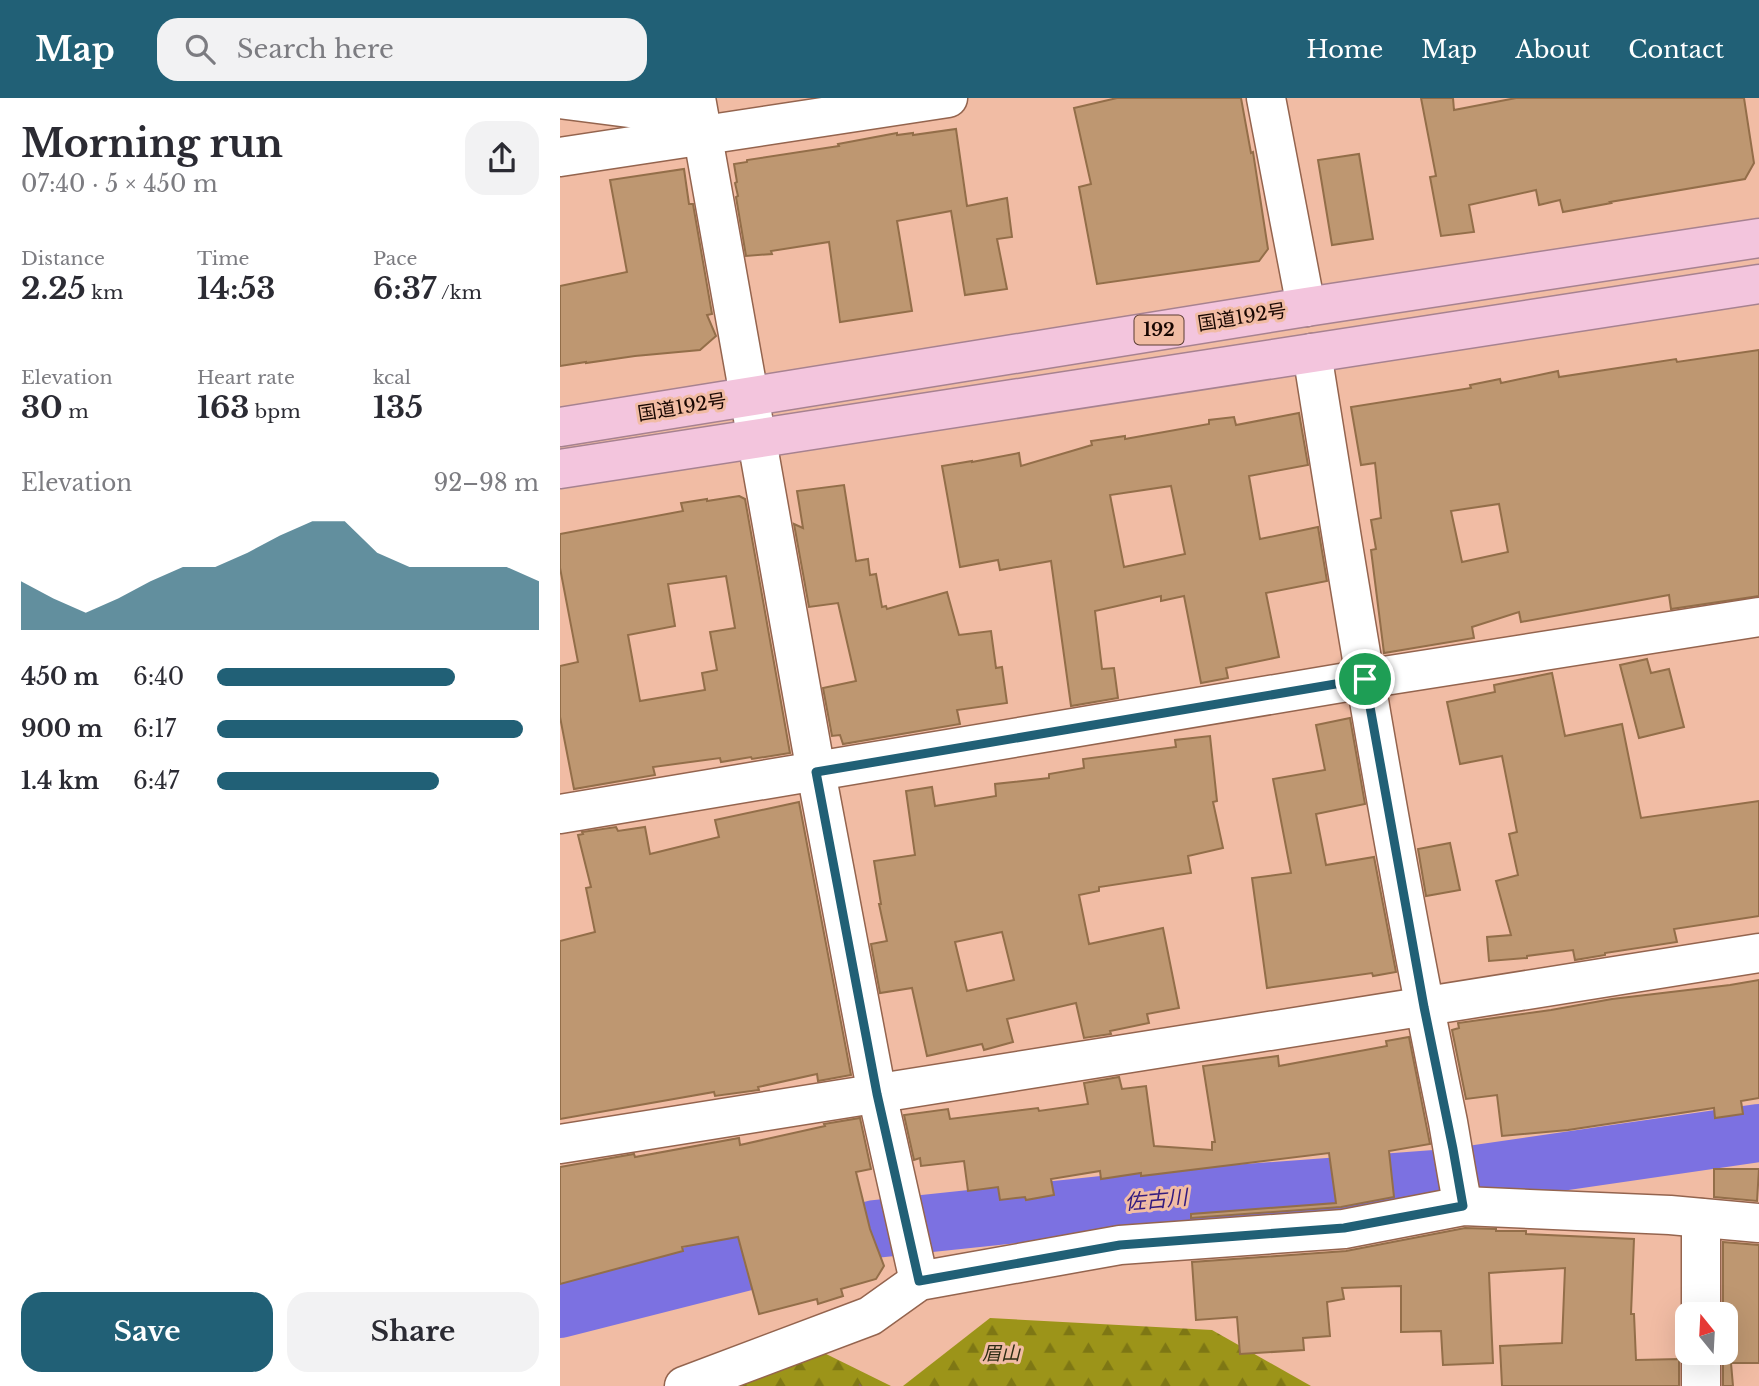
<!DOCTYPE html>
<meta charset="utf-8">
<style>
:root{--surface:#fff;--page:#f2f2f3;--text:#2b2b33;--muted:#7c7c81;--accent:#216076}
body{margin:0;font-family:"Libre Baskerville","Noto Sans JP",serif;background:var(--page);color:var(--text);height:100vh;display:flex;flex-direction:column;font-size:26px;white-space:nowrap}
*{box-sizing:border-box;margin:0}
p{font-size:23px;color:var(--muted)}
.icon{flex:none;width:38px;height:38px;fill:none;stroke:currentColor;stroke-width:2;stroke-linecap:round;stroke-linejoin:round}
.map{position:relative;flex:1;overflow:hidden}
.sheet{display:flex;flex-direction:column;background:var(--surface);width:560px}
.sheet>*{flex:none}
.needle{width:46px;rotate:342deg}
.fabs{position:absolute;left:1115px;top:1204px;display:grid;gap:14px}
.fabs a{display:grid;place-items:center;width:63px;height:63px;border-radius:14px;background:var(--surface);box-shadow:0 7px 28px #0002;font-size:35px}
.pin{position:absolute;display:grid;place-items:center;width:60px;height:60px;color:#fff;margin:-30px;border:4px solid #fff;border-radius:50%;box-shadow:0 2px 7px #0007}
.round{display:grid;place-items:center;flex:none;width:74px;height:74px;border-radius:21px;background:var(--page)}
.summary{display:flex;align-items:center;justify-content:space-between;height:119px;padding:0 21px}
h1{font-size:38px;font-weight:700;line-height:52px}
.figures{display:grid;grid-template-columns:repeat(3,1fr);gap:10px;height:119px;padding:7px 21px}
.figures div{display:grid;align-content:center}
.figures b{font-size:30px;font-weight:700}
.figures small{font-size:19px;font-weight:400}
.figures p{font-size:19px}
.chart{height:196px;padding:14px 21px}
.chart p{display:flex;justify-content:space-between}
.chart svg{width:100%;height:126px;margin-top:7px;fill:var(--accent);opacity:.7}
.cta{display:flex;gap:14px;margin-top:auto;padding:14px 21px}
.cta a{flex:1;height:80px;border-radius:21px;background:var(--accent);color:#fff;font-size:28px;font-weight:700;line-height:80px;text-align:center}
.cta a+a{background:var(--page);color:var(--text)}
ul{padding:0 21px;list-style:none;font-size:23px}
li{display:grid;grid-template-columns:112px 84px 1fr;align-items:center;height:52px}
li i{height:18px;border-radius:9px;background:var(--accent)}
header{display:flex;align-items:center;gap:42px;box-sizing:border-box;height:98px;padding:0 35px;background:var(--accent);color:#fff}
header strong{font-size:33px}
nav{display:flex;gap:38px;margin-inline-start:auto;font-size:24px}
.search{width:490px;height:63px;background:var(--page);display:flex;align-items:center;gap:18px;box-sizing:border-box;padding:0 24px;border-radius:21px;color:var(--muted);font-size:26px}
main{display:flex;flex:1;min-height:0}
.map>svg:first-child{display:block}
</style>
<header>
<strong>Map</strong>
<div class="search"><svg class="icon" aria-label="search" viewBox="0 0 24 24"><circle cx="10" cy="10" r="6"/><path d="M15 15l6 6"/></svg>Search here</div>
<nav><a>Home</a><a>Map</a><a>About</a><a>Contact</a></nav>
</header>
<main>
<section class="sheet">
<div class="summary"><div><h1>Morning run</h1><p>07:40 · 5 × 450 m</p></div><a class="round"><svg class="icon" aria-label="share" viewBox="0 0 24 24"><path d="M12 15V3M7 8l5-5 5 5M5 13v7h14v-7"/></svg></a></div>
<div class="figures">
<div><p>Distance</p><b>2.25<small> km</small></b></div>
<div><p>Time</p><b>14:53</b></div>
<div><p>Pace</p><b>6:37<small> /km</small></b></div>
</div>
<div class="figures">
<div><p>Elevation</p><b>30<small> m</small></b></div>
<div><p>Heart rate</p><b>163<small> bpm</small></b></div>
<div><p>kcal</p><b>135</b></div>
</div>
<div class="chart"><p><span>Elevation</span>92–98 m</p>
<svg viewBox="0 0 160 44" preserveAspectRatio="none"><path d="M0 44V27L10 33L20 38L30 33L40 27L50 22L60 22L70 17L80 11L90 6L100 6L110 17L120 22L130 22L140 22L150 22L160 27V44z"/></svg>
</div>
<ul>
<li><b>450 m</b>6:40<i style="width:74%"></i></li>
<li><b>900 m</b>6:17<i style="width:95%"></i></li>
<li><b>1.4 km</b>6:47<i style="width:69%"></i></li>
</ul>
<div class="cta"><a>Save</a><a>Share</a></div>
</section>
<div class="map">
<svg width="1199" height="1288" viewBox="0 0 1199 1288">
<defs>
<pattern id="forest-firs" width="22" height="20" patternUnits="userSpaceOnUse" patternTransform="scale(1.75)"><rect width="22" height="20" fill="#9c9419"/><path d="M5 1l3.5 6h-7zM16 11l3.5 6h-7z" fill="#7e7714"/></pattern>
</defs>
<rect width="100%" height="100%" fill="#f1bca4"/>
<g fill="url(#forest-firs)">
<path d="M430,1220L652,1232L751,1288H343Z"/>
<path d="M258,1252L331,1288H173Z"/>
</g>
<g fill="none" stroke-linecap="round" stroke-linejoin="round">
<path stroke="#7c71e1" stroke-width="58" d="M0,1211L315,1131L579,1103L889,1080L1199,1035"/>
</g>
<g fill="#be9771" stroke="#936e49" stroke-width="2" fill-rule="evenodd">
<path d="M557,0H681L691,55L693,54L708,151L699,163L537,186L519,89L531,86L514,10Z"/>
<path d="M861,0H893L894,12L956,0H1184L1194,65L1185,81L1050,104L1051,105L1003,114L1000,102L979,107L976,92L909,107L914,134L881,138L870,79L876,78Z"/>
<path d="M396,31L407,108L447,100L452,139L437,141L447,191L405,197L391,113L337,123L352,213L280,224L269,144L211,153L212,156L186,158L176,99L178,98L175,85L177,84L174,66L187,64V62L279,48L278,46L337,35V37L353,35V37Z"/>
<path d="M799,56L813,141L772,147L758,62Z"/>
<path d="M124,71L129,106H133L152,216L147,217L156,238L140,252L75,258L26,265V264L0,268V188L67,174L50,82Z"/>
<path d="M1199,252V498L1111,511L1109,497L961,524L959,514L912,529L914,540L824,555L811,452L816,451L811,422L821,420L815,365L801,367L791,309L911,290L910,287L940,281L941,285L998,273L999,279L1116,261L1117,264ZM939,406L948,454L902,464L891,413Z"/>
<path d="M739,315L748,367L689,378L700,441L758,429L767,483L706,495L719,559L666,570L668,580L641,585L624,498L601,503V498L535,513L542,571L554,570L558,600L511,608L491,463L440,472L438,462L400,469L382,368L412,363V364L459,355L461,368L532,347L531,343L565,338V341L649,326V322L674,319L676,327ZM611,388L625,456L564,469L550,397Z"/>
<path d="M284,387L296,463L308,461L310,477L316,476L322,509L326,508L327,511L387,494L399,537L431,533L436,570L442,569L447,605L397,612L400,626L283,646L280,637L272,638L263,590L296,583L278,505L249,509L234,426L243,430L237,393Z"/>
<path d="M179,398L185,401L230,655L192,661L191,659L161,664L160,660L93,669L95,677L14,691L0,619V568L18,564L0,470V436L123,413L121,405L147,401V403ZM166,478L175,530L150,534L157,572L142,575L145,592L80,603L68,537L115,528L108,486Z"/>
<path d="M1087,561L1091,575L1109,571L1124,629L1079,640L1060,567Z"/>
<path d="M992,575L1005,638L1062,626L1081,720L1199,703V818L1114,831L1117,844L1045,855V857L1015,862L1013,852L967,858V860L929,863L927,839L951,837L936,783L958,777L949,736L957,734L942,658L900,666L887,604L935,594L934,587Z"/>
<path d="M790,620L805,706L756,716L766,767L814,759L836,874L813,878L812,875L707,890L692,780L731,775L713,681L765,672L756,627Z"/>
<path d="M650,638L657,703L653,704L663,750L628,758L631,775L539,789V793L519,797L529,846L603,830L619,910L587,916L589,925L550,933L551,936L524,940L516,905L447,921L453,944L424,952L422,946L367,958L352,890L320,895L311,846L327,843L319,806H321L314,763L355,757L346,693L372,689L375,708L436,698L435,686L489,680V676L524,670L523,661L616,649L615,642ZM442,834L454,882L407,893L395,844Z"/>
<path d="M239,704L291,977L258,983L257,976L198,989L199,992L155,998L154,994L0,1021V843L35,834L26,790L31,789L18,737L23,736L22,734L56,729L58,733L85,729L90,756L159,739L155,722Z"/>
<path d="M890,745L900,792L866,798L858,751Z"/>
<path d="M1199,882V1000L1181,1003L1183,1016L1155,1020L1154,1010L1008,1032L942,1038L937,997L906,1001L892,932L899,930L898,925L991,912L1052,901L1170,887Z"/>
<path d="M849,939L870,1046L829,1053L834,1099L781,1109L631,1120V1116L776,1105L769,1055L581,1078V1075L541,1081L540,1073L491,1081L494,1097L466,1102L465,1099L440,1102L438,1089L408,1093L404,1063L361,1068L360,1060L354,1062L344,1017L388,1011L390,1021L478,1010L479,1013L528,1006L524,985L559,979L562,991L586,988L594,1048L652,1052V1044H655L643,968L718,958L719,968L827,948L826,943Z"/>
<path d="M300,1020L311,1071L296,1074L310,1131L324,1168L316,1181L281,1191L283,1198L258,1206L257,1201L199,1216L178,1139L122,1149L123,1153L0,1186V1069L74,1056L75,1059L179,1040L180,1047L265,1028L264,1026Z"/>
<path d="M1154,1071H1199L1197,1103L1154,1099Z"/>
<path d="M905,1130L936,1131V1133H966V1136L1074,1141L1071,1216H1074L1076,1262L1119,1261V1288H942L940,1248L1002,1245L1005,1170L929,1175L933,1265L883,1267L881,1233L841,1234V1188L782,1190L784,1201L767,1204L770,1238L743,1240L744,1252L680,1256L677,1219L636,1222L632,1164L786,1153Z"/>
<path d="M1163,1144L1199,1147V1265H1171L1173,1288H1163V1255H1166V1216H1163Z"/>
</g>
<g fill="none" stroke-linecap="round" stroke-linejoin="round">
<g stroke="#94644e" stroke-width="41">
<g id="minor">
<path d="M136,0L256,674L317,996L359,1183"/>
<path d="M706,0L746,209"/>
<path d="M0,1L139,19"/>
<path d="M0,59L388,0"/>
<path d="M752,255C793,512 835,769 888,1024C893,1052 897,1080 903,1108"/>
<path d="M0,716L805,581L1199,519"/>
<path d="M0,1046L1199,855"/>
<path d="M1141,1216V1120"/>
<path d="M124,1288L310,1218L359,1183L560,1147L784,1131L903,1108L1110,1117L1199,1125"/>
<path d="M1141,1288V1255"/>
</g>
</g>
<g stroke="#a78290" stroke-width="41">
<g id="highway">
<path d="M0,329L746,209L1199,140"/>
<path d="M0,371L1199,186"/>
</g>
</g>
<path stroke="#876455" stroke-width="4.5" stroke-dasharray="7 3.5" stroke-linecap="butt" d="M300,1288L301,1287"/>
<use href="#minor" stroke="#fff" stroke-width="38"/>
<use href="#highway" stroke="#f3c5dd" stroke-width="38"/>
</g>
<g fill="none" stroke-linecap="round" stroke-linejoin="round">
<g stroke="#fff" stroke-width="14">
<path id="route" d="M805,581L864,909L893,1051L903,1108L784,1130L560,1147L359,1183L317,996L256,674Z"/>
</g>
<use href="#route" stroke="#216076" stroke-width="9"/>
</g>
<g text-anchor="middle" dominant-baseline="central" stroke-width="6" stroke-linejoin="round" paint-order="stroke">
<rect fill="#f1bca4" stroke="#5a3d33" stroke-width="2" x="574.5" y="217.5" width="49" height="29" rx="5"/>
<g font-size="18" font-weight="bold" fill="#190702">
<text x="599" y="232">192</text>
</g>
<g font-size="19" fill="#190702" stroke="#f1bca4">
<text transform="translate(682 219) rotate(-9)">国道192号</text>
<text transform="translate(122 309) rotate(-9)">国道192号</text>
</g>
<g font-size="19" font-style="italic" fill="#2e2c14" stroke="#f1bca4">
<text x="441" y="1255">眉山</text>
</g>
<g font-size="21" font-style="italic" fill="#331a7f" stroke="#f1bca4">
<text transform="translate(596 1102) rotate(-5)">佐古川</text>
</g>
</g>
</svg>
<div class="fabs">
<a><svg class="needle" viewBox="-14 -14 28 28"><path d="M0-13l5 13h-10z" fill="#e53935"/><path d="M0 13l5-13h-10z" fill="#7c7c81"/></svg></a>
</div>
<div class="pin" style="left:805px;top:581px;background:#1e9e55"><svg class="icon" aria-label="arrive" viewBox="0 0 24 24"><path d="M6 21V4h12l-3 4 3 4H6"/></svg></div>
</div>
</main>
